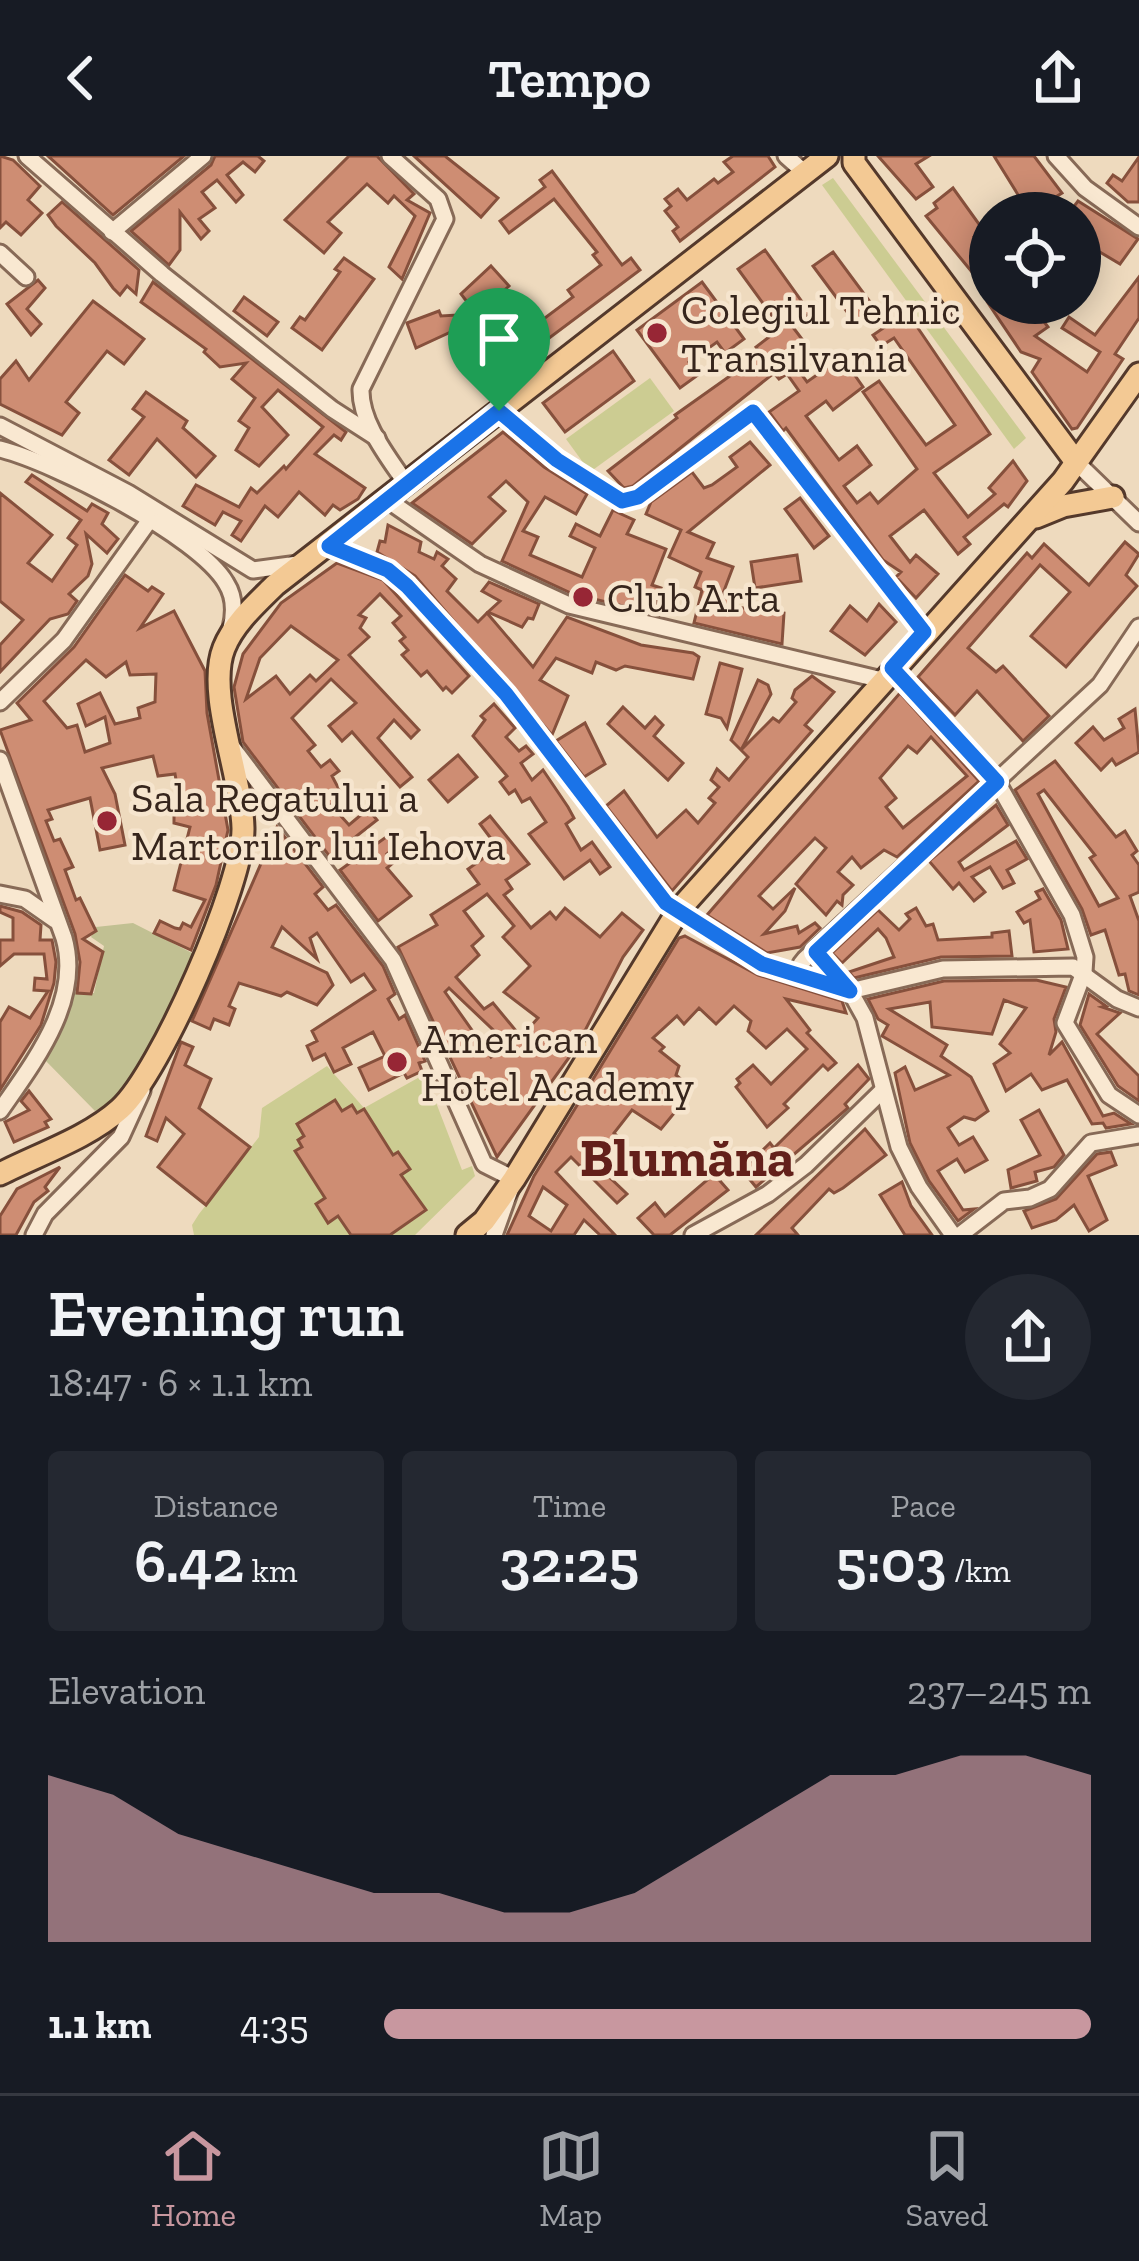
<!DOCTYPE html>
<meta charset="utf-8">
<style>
:root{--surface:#171b24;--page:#242831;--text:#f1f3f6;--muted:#9ea1a6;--line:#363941;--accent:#c8979f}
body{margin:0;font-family:"Zilla Slab",serif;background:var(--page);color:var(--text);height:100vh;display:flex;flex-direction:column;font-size:45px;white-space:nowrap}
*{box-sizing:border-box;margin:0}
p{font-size:39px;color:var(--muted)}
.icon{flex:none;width:66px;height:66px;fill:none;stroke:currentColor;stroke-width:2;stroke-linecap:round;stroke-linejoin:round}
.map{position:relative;height:1079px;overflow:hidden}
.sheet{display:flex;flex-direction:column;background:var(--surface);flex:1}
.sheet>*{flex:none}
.controls{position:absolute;left:969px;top:36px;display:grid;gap:24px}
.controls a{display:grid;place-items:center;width:132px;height:132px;border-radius:50%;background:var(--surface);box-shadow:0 6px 30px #0003;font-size:60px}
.pin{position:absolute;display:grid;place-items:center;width:102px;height:102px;color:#fff;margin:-123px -51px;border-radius:50% 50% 50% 0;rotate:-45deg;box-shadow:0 0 12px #0007}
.pin .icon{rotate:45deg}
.round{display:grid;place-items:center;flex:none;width:126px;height:126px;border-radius:63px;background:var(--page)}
.summary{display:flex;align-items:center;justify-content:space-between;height:204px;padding:0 48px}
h1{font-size:66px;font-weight:600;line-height:90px}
.metrics{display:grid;grid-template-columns:repeat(3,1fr);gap:18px;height:204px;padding:12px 48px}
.metrics div{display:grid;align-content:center;border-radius:12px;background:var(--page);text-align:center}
.metrics b{font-size:60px;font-weight:600}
.metrics small{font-size:33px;font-weight:400}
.metrics p{font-size:33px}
.chart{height:336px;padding:24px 48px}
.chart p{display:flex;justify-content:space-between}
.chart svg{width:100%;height:216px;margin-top:12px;fill:var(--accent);opacity:.7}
ul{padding:0 48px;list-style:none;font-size:39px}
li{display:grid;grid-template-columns:192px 144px 1fr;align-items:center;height:90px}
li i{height:30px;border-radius:15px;background:var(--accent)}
header{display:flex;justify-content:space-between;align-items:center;height:156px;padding:0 48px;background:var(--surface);font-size:54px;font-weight:600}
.dock{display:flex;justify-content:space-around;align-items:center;height:168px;border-top:3px solid var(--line);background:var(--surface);font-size:33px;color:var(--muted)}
.dock a{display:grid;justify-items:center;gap:6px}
.dock .selected{color:var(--accent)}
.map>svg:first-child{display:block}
</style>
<header><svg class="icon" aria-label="back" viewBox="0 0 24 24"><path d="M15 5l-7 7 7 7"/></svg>Tempo<svg class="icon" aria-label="share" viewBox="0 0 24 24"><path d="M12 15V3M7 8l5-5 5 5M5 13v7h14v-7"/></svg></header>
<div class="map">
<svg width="1139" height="1079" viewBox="0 0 1139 1079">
<rect width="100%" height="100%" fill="#eedabe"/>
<g fill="#cccc92">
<path d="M833,22L1026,282L1014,293L822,29Z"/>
<path d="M650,222L674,255L590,316L566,283Z"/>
<path d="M327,910L364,952L425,918L462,1014L472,1010L475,1020L415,1079H194L192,1069L199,1058L259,981L262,952Z"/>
</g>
<path fill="#c1c092" d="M133,767L194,798C169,850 148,926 95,955L44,903L64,869L73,836L94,837L104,790L91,781L96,771Z"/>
<g fill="#ce8d73" stroke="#86503c" stroke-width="3" fill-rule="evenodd">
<path d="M0,0L13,4L40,30L28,44L42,57L21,79L6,66L0,72Z"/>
<path d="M48,0H184L113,59Z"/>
<path d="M215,0H258L264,5L255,16L243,6L227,19L243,39L236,46L217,24L202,36L215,52L199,63L209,75L201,83L180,56V94L169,109L131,75L211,9Z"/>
<path d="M349,0H377L414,38L407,44L430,57L402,123L389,111L415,60L394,40L388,47L367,28L328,66L341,77L324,97L285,64Z"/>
<path d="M414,0H445L498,42L481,61Z"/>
<path d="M733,0H768L775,11L680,85L673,75L678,71L665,55L671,50L665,43L678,33L687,44L714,23L718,27L733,16L724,6Z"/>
<path d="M878,0H929L916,8L933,31L916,43Z"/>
<path d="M994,0H1034L1062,37L1038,52L1034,45L1025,50Z"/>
<path d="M1139,1V46H1128L1107,27L1113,19L1122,25Z"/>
<path d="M552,15L622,109L631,102L640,114L497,221L486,206L573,141L568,134L601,109L593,99L597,96L554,43L509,77L500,65L545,31L540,24Z"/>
<path d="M953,32L984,75L974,81L985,97L990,94V138L926,60L937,52L934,47Z"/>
<path d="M1078,45L1138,83L1120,108L1088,89L1091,84L1080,76V57H1069Z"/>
<path d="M62,46L139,114L136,138L127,130L120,139L113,132L95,107L56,70L48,59Z"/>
<path d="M765,94L810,157L792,170L808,191L791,204L807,226L842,201L863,231L833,254L826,245L806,260L839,304L857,290L871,309L844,330L857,347L870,337L878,347L917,313L863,236L879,225L926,289L955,269L894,182L881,190L873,179L907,156L990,278L934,317L968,361L995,338L989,332L1013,305L1027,325L1008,351L1004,348L964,381L970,388L958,398L924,354L890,380L910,406L916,399L938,418L916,442L896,421L901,416L883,404L786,272L783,275L769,256L799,235L787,218L779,223L774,217L633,330L624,332L608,315L677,262L675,259L761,198L756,191L781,172L738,113Z"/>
<path d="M833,96L876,154L856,168L813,110Z"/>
<path d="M344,102L374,123L322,194L292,172L300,161L305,164L340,116L335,113Z"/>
<path d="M491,110L509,130L477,159L461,138Z"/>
<path d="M1139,121V162L1115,198L1123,203L1077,272L1072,273L1032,216L1040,203L1021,196L988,147H1030L1048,171L1035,180L1087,216L1100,196L1062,172L1069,161L1095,179Z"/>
<path d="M38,124L45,132L27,153L41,168L31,179L7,148Z"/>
<path d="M153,126L346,276L341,284L334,279L315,298L365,332L358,343L340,354L333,349L325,359L299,336L278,361L265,350L241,385L232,379L241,365L223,356L215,369L183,350L196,329L239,351L251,332L257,337L284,310L286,313L323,271L278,234L262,251L288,279L259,310L236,294L249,272L239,265L255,242L232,223L246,207L220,211L204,196L206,193L141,146Z"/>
<path d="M702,126L744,183L725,197L717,186L689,206L698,219L680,232L637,174Z"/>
<path d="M244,141L278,166L267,180L234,155Z"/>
<path d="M93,145L144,183L124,208L107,195L66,246L79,257L62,279L0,248V223L16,205L29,224Z"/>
<path d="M439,155L441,160L457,159V173L416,192L407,167Z"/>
<path d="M613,195L634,225L565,276L543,247Z"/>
<path d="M146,236L187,265L183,272L215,300L196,321L157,283L129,319L109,304L144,261L133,253Z"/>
<path d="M503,276L544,311L587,338L576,358L545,341L523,375L538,381L530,399L582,421L595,392L570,380L576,368L600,380L613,354L621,358L634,364L627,378L666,393L652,429L661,432L652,457L573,438L502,405L528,346L506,325L489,341L505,355L472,388L412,347Z"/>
<path d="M750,286L770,309L688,376L714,387L707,402L733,411L722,440L737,445L735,451L784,457L782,488L694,467L702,434L695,431L701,416L669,401L681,374L646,358L651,346L692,316L704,332L712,329L737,311L730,301Z"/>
<path d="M32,319L87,355L92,348L108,357L102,368L118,383L107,397L86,378L92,408L88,420L69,438L77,445L68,458L50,463L0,516V489L23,464L0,445V337L52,379L28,407L52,425L77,389L68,382L81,364L26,326Z"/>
<path d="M800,342L829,380L814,392L785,353Z"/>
<path d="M388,369L421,386L419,396L434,403L437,396L448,403L442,410L456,423L447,435L478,466L487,457L533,511L567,461L641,489L693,497L699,501L693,523L625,510L616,514L596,506L592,517L556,502L540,524L568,540L552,579L415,420L377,396L380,385L385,386Z"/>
<path d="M1125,386L1139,398L1126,419L1137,430L1066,511L1031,480L1070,436L1040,409L968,492L996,516L1003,510L1049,560L1023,585L977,535L955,559L918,521L1027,397L1032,402L1044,388L1089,429Z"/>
<path d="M797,399L801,425L755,432L751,406Z"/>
<path d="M337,407L383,424L469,520L452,537L446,531L443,534L427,515L421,520L402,499L408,494L400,485L405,481L393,467L401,460L380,438L359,459L366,462L360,472L369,481L349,499L419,574L411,582L394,564L378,582L412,621L400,631L352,576L342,585L329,570L356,547L331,523L292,562L315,589L308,595L321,611L330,604L339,615L332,620L342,639L331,649L349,669L368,653L377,664L330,701L243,586L234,531L243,498L281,447ZM291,470L338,504L316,525L310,519L290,538L276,520L246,543L260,502Z"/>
<path d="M125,419L148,435L152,431L163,438L140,472L174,455L205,515L207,557L228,674L216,729L191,794L154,777L160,765L175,772L180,773L183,767L191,771L205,744L174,734L190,671L174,667V658H182L175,618L158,620L153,600L102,612L115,638L125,689L100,694L90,642L48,654L52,663L46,665L54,685L60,683L73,711L65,714L76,744L80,742L96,775L83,783L103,796L91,838L77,837L80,806L75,778L0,574L31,564L17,547L74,491ZM86,504L106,521L126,506L130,519L156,518L155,546L138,552L140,562L115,568L100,537L78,548L86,570L105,561L110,587L85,596L77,569L67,572L44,545Z"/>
<path d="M489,426L539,448L533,463L528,462L522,471L488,456L500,445L482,435Z"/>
<path d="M879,448L896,466L865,499L831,475L850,450L867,465Z"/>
<path d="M720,507L742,513L727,572L721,562L706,558Z"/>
<path d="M812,520L834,536L805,569L812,575L672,735L606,650L624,635L657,681L686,654L698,667L715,647L709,642L719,631L711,624L717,613L729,624L748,601L731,584L758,524L768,529L771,538L741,594L773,562L779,566L796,546L792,542L795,534Z"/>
<path d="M900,537L979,625L897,701L884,694L861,712L852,701L838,716L853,729L843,739L842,749L837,745L826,759L796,728L826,692L815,682L759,740L773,753L795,732L785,755L764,778L797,770L799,777L815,767L820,772L800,791L767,797L707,759ZM931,581L967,620L903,672L886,651L896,642L880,622L908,590L917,597Z"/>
<path d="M494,548L515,572L506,581L519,595L526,590L533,598L521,607L532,624L543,614L568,651L574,662L566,668L581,694L592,686L610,711L600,718L590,704L564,723L529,678L546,666L530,642L522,646L515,634L509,638L500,626L507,620L473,580L485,564L481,560Z"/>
<path d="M623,551L645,572L655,561L663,569L654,580L683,607L668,624L608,568Z"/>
<path d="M1135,553L1139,596L1116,609L1112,603L1101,614L1076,587L1093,571L1104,584L1124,572L1119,563Z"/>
<path d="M585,567L605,608L584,621L556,585Z"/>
<path d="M458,599L477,621L448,646L429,624Z"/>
<path d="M1055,605L1116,681L1125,675L1137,695L1132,699L1139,709V736L1130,740L1139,765V839L1129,835L1125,818L1119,819L1105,774L1091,779L1082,753L1015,634ZM1044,634L1095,699L1090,702L1118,742L1099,750L1038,638Z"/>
<path d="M996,649L1008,669L959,706L964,714L1016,685L1027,703L1007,714L1014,727L1003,732L990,711L972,721L985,736L974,745L959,727L953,733L929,705Z"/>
<path d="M490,660L529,708L506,724L512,733L504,739L531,772L550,756L556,763L565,752L600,781L622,757L643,774L623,801L576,892L497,1001L398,791L437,769L431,759L479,728L468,713L498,692L480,668ZM487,738L514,770L503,781L530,810L504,836L538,862L521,881L493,847L484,853L456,821L479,799L472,790L483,780L464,755ZM449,832L508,888L491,901L445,836Z"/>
<path d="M277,671L323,731L315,738L328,754L336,749L383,810L395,838L388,843L399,863L405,859L425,905L419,907L422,915L407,922L404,917L369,934L359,912L385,900L373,876L343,892L351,908L334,916L325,898L313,904L307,890L317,885L312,875L375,834L364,818L351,826L317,777L310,782L317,803L282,771L272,791L327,817L333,829L317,849L287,836L281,840L239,827L229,850L235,853L229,869L214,863L210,873L192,865Z"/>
<path d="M389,679L397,689L387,698L394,706L387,712L411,740L378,765L340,714Z"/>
<path d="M1043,733L1061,764L1068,793L1034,796L1030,764L1024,767L1017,756L1040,743L1036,736Z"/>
<path d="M0,750L22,756L41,769L40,784H52L56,806L54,827L41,869L0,934V866L9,851L30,862L48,835L34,834L35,822L47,823L44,798H14L0,810V784H13V762L0,756Z"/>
<path d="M916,752L926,770L933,768L938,784L992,781V777L1009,775L1012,800L941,801L854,822L849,816L894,801L886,782L878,773L842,807L832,797L878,754L899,774L910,763L906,758Z"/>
<path d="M685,780L758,819L842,845L846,857L786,843L810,874L807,877L836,907L828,914L823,909L784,948L788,952L767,971L736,931L740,927L737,923L753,909L771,928L807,893L787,873L766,892L748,875L751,865L734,850L716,868L699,852L684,868L677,860L653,882L664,891L660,895L679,910L676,919L684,926L680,929L690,938L661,973L632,954L614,977L626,988L604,1016L627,1038L617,1047L571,1001L556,1016L615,1079H600L584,1064L574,1079H507L534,1020L679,782ZM543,1031L567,1049L551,1075L529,1060Z"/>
<path d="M1036,824L1066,831L1054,863L1056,876L1049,899L1062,886L1103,960L1114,957L1131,968L1106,972L1103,967L1092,968L1067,924L1042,934L1031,918L1006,935L994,908L1010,897L1000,888L1026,852L1004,844L992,878L932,871L930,846L889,853L947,889L941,900L971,921L988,955L975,964L964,961L948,972L959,989L973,981L987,1004L965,1016L957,1003L938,1015L963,1054L974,1053L958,1065L929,1025L910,987L895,917L905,911L915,934L949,919L882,880L888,869L878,863L868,843L944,825Z"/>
<path d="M1089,838L1106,850L1102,851L1120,857L1097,878L1139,920V945L1118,930L1080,869Z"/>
<path d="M181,886L193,891L185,909L211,923L199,952L250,991L206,1049L158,1011L184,978L166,962L157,985L146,980Z"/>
<path d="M858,909L869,923L845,948L848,952L756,1031L742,1014L770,987L774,992Z"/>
<path d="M29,935L51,963L45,966L48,971L14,986L5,966L29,954L21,945Z"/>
<path d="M335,944L342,955L352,949L357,957L364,953L393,999L398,996L410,1013L401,1019L426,1054L390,1079H351L338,1060L328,1067L316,1048L325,1042L295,995L302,991L298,984L304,980L297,968Z"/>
<path d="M1039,954L1064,999L1054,1011L1035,1016L1037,1025L1011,1032L1008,1014L1040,999L1021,964Z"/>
<path d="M865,973L886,999L843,1032L834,1037L829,1033L792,1072L798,1079H756Z"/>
<path d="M1111,996L1116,1009L1088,1020L1107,1064L1089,1075L1074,1049L1056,1064L1032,1072L1024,1055L1056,1043L1097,998Z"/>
<path d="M60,1011L45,1031L48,1035L34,1046L16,1079H0V1060L17,1033Z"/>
<path d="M714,1018L728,1034L670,1079H654L638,1062L655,1047L665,1060Z"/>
<path d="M902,1026L911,1050L932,1079H905L880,1039Z"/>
</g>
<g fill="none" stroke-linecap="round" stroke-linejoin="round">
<g stroke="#876a57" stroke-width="21">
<g id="minor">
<path d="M27,0L162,118L332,253L377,282"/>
<path d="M390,0L438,43L445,63L361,233C360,267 389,302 407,329"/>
<path d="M786,0L804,16"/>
<path d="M1056,0L1085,32L1139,71"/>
<path d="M112,76L203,0"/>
<path d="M0,97L26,121"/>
<path d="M499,255L557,304L622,345L638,341L753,256L924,476"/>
<path d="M0,270L128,337L253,414L298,408"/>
<path d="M0,293C53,306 199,380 226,427C235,441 235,456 231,472"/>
<path d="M1076,306L1139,367"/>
<path d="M389,345L480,408L569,449L882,524"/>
<path d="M329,390L389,414L407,430L505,538L666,747L762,808L850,835L943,813L1073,811L1117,843L1139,852"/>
<path d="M893,512L997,626L1072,759L1085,801L1084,816L1065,867L1109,939L1139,959"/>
<path d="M0,546L64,484L149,365"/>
<path d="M232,591L393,804L484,1008L514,1023L494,1079"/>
<path d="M0,604L64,782C82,845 34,906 0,955"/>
<path d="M0,738L25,743L55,764"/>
<path d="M816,796L850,835L865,862L899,991L919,1031L953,1079"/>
<path d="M802,822L801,808L805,803L1100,529L1139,471"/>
<path d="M34,1079L45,1058L121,981L142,935"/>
<path d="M693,1079L768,1038L806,1009L883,934"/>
<path d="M960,1079L1004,1045L1030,1042L1050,1033L1091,987L1139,979"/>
</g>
</g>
<g stroke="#54392b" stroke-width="27">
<g id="major">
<path d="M854,0V7L1076,306"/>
<path d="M1036,361L1063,350L1113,341"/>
<path d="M0,1018C39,998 88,982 120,953C160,917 244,726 243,672C242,621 206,537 224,492C234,467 257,447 275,429L827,0"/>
<path d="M467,1079L484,1065L514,1023L678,755L1063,325L1139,218"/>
</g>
</g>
<use href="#minor" stroke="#f9e8d1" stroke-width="15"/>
<use href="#major" stroke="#f3c994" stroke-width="21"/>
</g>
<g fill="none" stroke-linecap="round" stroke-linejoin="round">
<g stroke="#fff" stroke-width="24">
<path id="route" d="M499,255L557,304L622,345L638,341L753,256L924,476L892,512L997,626L816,796L850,835L762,808L666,747L506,538L407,430L388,414L329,390Z"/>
</g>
<use href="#route" stroke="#1a73e8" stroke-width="15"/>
</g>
<g fill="#972635" stroke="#f6e5ce" stroke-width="4.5">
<circle cx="657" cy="177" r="12"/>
<circle cx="583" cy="441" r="12"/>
<circle cx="107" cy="665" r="12"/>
<circle cx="397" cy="906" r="12"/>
</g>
<g text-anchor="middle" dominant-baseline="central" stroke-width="9" stroke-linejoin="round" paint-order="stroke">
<g font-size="42" fill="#36251c" stroke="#f6e5ce" text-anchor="start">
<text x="681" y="153">Colegiul Tehnic<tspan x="681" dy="48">Transilvania</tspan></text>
<text x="607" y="441">Club Arta</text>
<text x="131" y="641">Sala Regatului a<tspan x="131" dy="48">Martorilor lui Iehova</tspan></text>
<text x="421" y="882">American<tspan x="421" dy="48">Hotel Academy</tspan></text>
</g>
<g font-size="54" font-weight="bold" fill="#63201a" stroke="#f6e5ce">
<text x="687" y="1001">Blumăna</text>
</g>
</g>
</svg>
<div class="controls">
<a><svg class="icon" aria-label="locate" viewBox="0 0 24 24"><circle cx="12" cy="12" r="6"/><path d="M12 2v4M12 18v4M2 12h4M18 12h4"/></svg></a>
</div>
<div class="pin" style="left:499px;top:255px;background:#1e9e55"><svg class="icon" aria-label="arrive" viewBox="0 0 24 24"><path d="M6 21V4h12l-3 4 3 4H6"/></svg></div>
</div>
<section class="sheet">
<div class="summary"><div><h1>Evening run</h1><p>18:47 · 6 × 1.1 km</p></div><a class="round"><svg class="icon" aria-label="share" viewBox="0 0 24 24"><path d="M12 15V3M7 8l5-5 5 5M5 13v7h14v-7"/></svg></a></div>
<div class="metrics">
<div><p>Distance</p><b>6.42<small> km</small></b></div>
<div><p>Time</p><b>32:25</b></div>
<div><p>Pace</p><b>5:03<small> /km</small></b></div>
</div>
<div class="chart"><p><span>Elevation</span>237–245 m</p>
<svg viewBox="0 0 160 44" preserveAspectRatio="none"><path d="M0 44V10L10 14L20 22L30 26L40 30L50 34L60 34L70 38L80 38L90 34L100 26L110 18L120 10L130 10L140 6L150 6L160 10V44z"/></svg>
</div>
<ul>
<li><b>1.1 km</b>4:35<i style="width:100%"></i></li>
</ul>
</section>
<nav class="dock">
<a class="selected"><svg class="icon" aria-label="home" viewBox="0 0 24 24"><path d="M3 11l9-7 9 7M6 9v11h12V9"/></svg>Home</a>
<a><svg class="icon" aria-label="map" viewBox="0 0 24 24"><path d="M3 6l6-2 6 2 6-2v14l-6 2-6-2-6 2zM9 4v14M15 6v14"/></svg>Map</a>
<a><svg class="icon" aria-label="saved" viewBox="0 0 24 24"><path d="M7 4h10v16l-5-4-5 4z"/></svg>Saved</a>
</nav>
